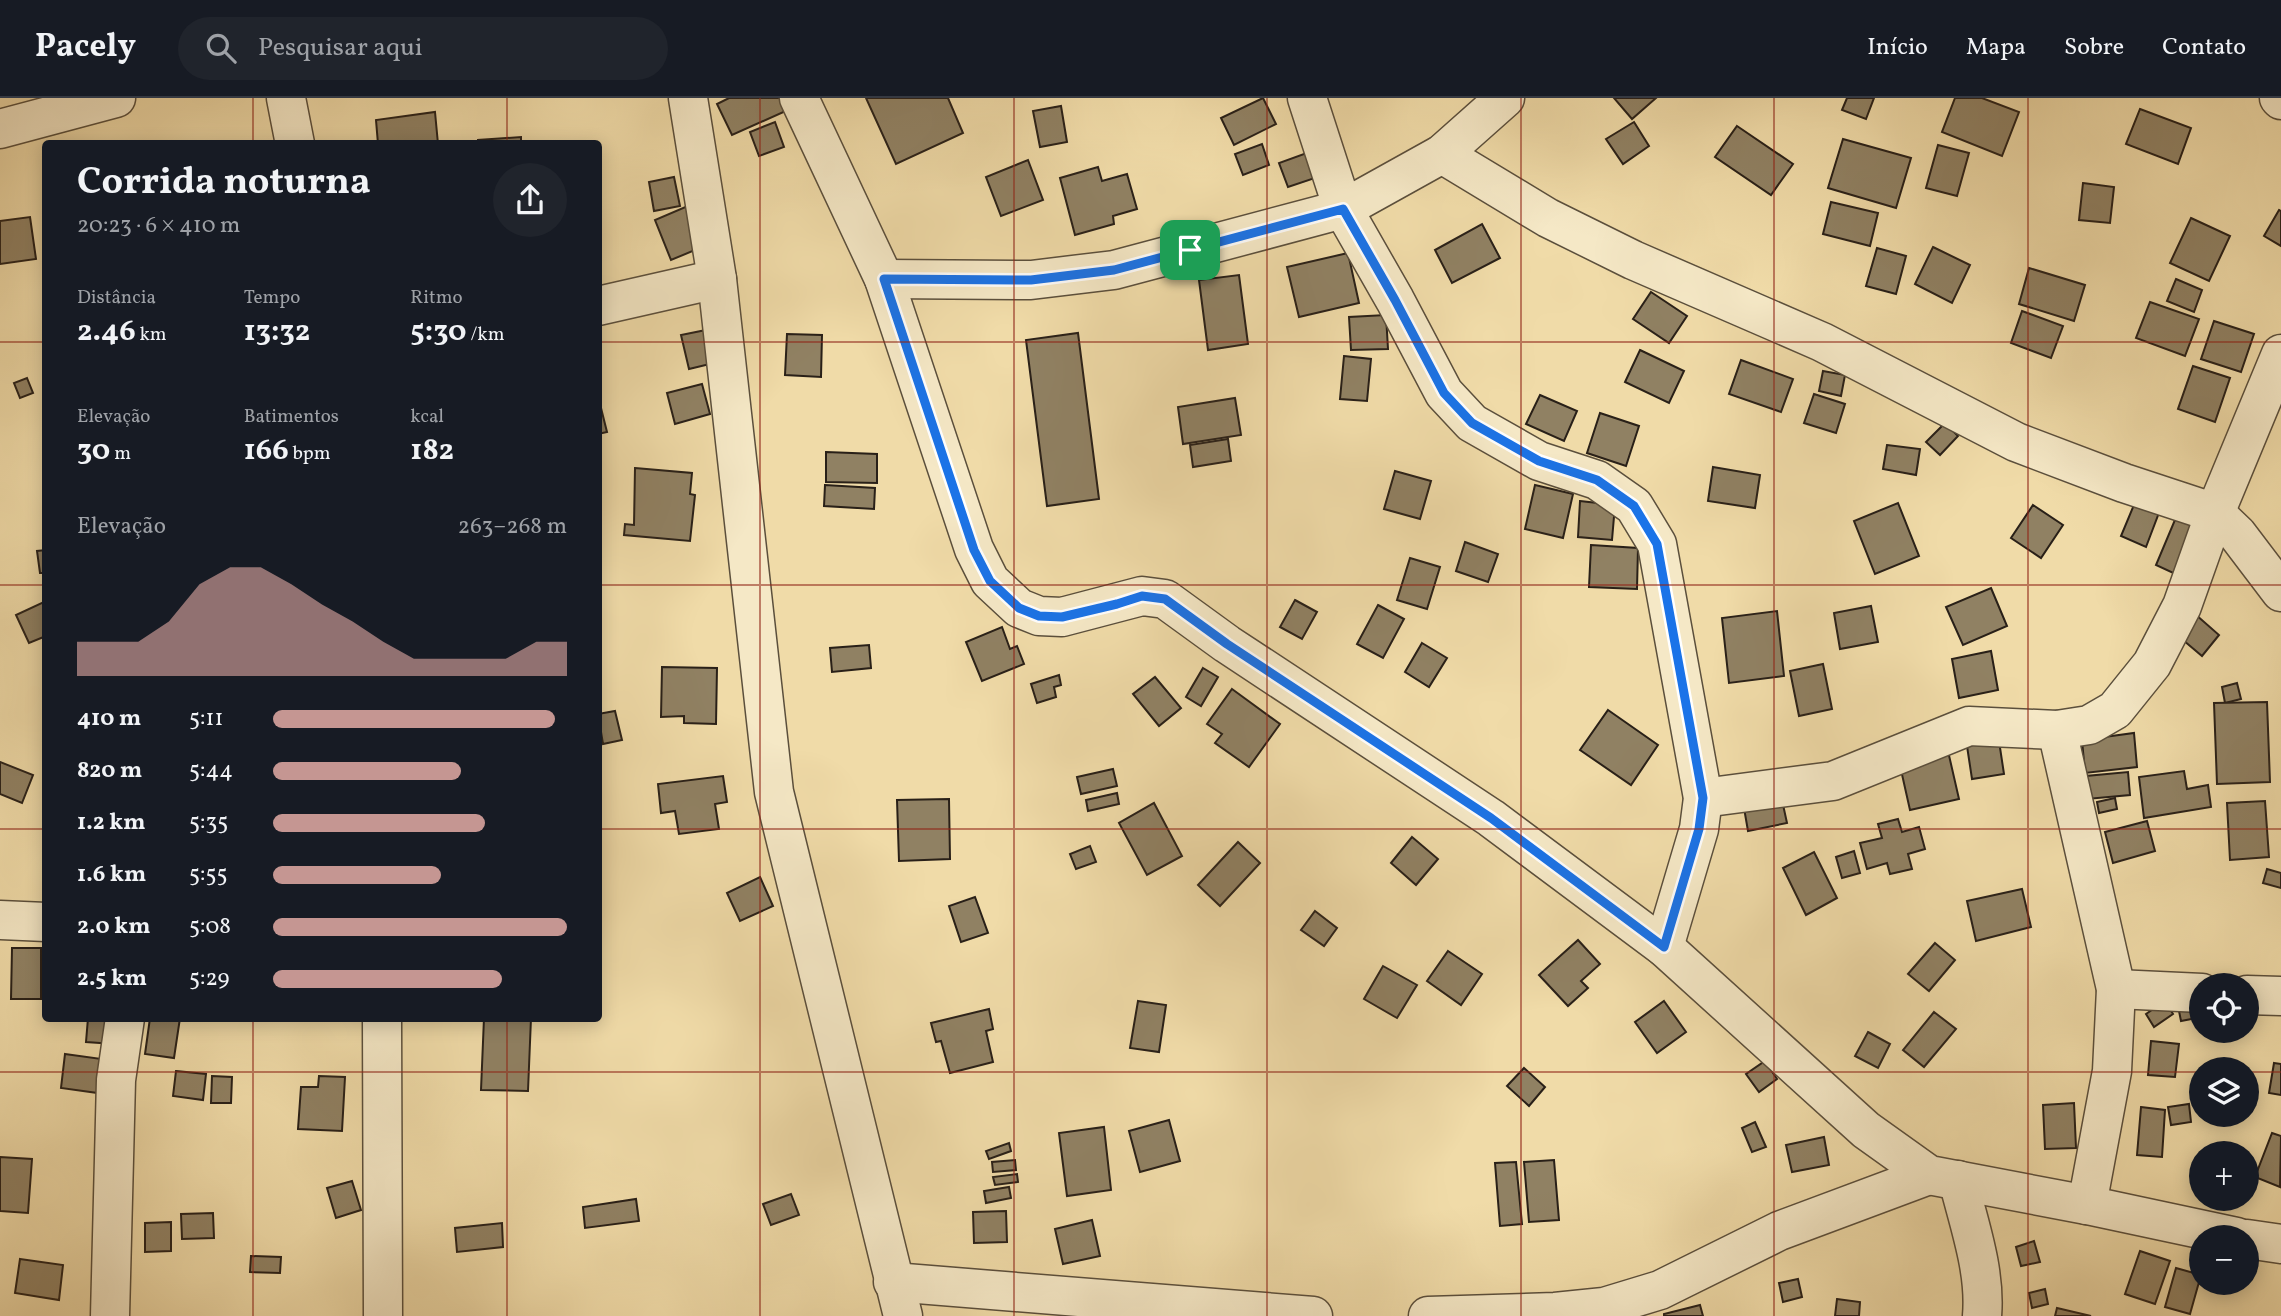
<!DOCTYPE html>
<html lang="pt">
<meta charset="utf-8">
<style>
:root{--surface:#171b24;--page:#20242c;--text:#f1f3f6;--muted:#9ea1a6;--line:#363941;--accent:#c59692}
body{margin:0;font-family:Vollkorn,serif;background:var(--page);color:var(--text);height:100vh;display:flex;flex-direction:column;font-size:26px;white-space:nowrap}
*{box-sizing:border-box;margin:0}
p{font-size:23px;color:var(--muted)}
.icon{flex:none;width:38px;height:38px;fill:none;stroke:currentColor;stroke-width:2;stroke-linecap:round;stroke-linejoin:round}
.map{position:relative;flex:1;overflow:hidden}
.side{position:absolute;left:42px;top:42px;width:560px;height:882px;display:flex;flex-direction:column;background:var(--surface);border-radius:7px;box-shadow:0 4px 18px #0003}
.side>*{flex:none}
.fabs{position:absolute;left:2189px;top:875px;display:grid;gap:14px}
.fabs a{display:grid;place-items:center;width:70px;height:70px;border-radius:50%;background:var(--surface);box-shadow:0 4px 18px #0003;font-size:35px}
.pin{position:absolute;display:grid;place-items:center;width:60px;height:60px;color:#fff;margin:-30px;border-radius:14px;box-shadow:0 4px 10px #0006}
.round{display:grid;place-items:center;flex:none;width:74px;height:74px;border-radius:37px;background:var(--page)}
.headline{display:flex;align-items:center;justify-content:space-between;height:119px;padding:0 35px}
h1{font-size:38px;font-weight:700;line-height:52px}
.metrics{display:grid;grid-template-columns:repeat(3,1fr);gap:10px;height:119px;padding:7px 35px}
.metrics div{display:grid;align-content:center}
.metrics b{font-size:30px;font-weight:700}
.metrics small{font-size:19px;font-weight:400}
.metrics p{font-size:19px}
.chart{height:196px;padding:14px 35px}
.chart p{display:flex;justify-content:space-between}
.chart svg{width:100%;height:126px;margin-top:7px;fill:var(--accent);opacity:.7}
ul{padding:0 35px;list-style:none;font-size:23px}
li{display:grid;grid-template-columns:112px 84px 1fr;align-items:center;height:52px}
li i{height:18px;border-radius:9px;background:var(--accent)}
header{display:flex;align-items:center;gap:42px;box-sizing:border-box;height:98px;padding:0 35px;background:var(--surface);border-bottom:2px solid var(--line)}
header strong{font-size:33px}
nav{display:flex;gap:38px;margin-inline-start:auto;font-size:24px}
.search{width:490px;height:63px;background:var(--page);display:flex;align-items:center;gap:18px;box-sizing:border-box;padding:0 24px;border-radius:38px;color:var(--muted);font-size:26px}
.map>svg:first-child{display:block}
</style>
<header>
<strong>Pacely</strong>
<div class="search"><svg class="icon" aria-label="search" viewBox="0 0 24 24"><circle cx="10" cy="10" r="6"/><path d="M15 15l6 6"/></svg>Pesquisar aqui</div>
<nav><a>Início</a><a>Mapa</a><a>Sobre</a><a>Contato</a></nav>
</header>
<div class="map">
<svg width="2281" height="1218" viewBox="0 0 2281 1218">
<rect width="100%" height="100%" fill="#f0dba8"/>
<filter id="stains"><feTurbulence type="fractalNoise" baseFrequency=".00286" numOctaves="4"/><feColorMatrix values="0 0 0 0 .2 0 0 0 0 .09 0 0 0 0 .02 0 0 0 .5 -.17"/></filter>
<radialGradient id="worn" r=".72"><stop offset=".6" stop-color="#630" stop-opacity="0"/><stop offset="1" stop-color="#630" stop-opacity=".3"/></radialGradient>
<g fill="#908163" stroke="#292018" stroke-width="2">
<path d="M729,0H783L788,12L732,37L717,6Z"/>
<path d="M866,0H948L963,35L896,66Z"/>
<path d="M1263,0L1276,26L1234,47L1221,20Z"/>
<path d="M1614,0H1656L1632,21Z"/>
<path d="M1847,0H1874L1866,21L1842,12Z"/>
<path d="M1955,0H1982L2019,14L2002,58L1942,34Z"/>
<path d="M1061,8L1067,44L1040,49L1033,13Z"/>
<path d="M2140,11L2191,30L2178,66L2126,46Z"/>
<path d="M435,14L438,46H378L376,22Z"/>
<path d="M775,24L784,49L759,58L750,34Z"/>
<path d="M1634,24L1649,48L1623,66L1606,41Z"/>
<path d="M1737,28L1793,66L1771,97L1715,59Z"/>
<path d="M521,39V46H478V42Z"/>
<path d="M1843,41L1911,60L1896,110L1828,90Z"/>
<path d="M1262,46L1269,67L1243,77L1235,56Z"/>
<path d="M1938,47L1969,55L1957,98L1926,90Z"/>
<path d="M1315,52L1324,77L1288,89L1279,65Z"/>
<path d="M1028,62L1043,102L1001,118L986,79Z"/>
<path d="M1098,69L1102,83L1127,76L1137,111L1113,118L1114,126L1075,137L1060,80Z"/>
<path d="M674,79L680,108L654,113L649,84Z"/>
<path d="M2083,85L2114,89L2110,125L2079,122Z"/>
<path d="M1831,104L1878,115L1870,148L1823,136Z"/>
<path d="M690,107L707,147L671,162L655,122Z"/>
<path d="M2279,112L2281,113V148L2264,138Z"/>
<path d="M30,119L36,161L0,166V123Z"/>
<path d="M2191,120L2230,138L2209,183L2170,165Z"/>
<path d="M1482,126L1500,160L1452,185L1435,152Z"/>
<path d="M1933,149L1970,167L1952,205L1915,186Z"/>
<path d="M1877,150L1906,158L1896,196L1866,188Z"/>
<path d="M1348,155L1359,205L1299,219L1287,169Z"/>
<path d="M2029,170L2085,187L2074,223L2019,206Z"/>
<path d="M1239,177L1248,246L1208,252L1199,182Z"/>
<path d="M2176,181L2202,192L2194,214L2167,203Z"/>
<path d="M1651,194L1687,218L1669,245L1633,221Z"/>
<path d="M2150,204L2199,221L2185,258L2136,240Z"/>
<path d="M2022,213L2063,228L2051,260L2011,245Z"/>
<path d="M1386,217L1388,251L1351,252L1349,219Z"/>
<path d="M2214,223L2254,236L2241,274L2201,261Z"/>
<path d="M706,232L714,265L689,271L681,237Z"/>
<path d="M1078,235L1099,401L1047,408L1026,242Z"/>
<path d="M787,236L822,237L821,279L785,277Z"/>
<path d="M1640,252L1684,273L1669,305L1625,284Z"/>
<path d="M1344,258L1371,261L1367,303L1340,301Z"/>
<path d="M1741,262L1793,281L1781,314L1729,296Z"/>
<path d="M2193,268L2230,280L2215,324L2178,311Z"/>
<path d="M1823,273L1845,277L1841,298L1819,293Z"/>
<path d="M27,280L33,295L20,300L14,285Z"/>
<path d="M702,286L710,316L675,326L667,295Z"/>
<path d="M1814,296L1845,306L1836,335L1804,325Z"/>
<path d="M1540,297L1577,313L1564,343L1526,326Z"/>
<path d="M1235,300L1241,337L1183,346L1178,309Z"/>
<path d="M601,310L607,334L598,336V311Z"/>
<path d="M1600,315L1639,328L1626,368L1587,355Z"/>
<path d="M1945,325L1958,338L1940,357L1926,344Z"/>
<path d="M1228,341L1231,363L1193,369L1190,347Z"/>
<path d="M1887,347L1920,351L1916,377L1883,371Z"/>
<path d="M826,354L877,356V385L826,384Z"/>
<path d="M1713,369L1760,377L1755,410L1708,403Z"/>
<path d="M635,370L692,375L690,396L695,397L690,443L624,437L625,426L634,427Z"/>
<path d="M1395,373L1431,383L1420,421L1384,411Z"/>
<path d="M825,387L875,390L874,411L824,408Z"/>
<path d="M1535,387L1573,396L1563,440L1525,431Z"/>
<path d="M2136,402L2160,412L2146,449L2121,438Z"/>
<path d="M1580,403L1615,407L1612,442L1578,439Z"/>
<path d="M1898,405L1919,458L1875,476L1854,423Z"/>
<path d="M2033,407L2063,427L2041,460L2011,440Z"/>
<path d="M2177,417L2206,429L2184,480L2156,467Z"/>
<path d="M1465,444L1498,456L1488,484L1456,473Z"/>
<path d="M1591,447L1638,450L1637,491L1589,489Z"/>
<path d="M46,452V475H40L37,453Z"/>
<path d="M1410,460L1440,469L1427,511L1397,502Z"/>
<path d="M1991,490L2007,528L1963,547L1946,509Z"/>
<path d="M1295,502L1317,514L1302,541L1280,529Z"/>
<path d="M46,503V538L29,545L16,517Z"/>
<path d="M1378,507L1404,521L1383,560L1357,546Z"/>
<path d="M1871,508L1878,544L1840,551L1834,515Z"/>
<path d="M1777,513L1784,578L1729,585L1722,520Z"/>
<path d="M2195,516L2219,537L2202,558L2177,537Z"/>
<path d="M1002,529L1010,551L1017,548L1024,566L982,583L966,544Z"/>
<path d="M1422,545L1447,560L1429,589L1405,574Z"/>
<path d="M869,547L871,570L832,574L830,550Z"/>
<path d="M1991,553L1998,592L1959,600L1952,561Z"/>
<path d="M1823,566L1832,611L1799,618L1790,573Z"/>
<path d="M662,569L717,570L716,626L684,625V618L661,619Z"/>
<path d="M1203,570L1218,579L1201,608L1186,599Z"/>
<path d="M1059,577L1061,587L1054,589L1056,599L1037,605L1031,586Z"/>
<path d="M1155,579L1181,610L1159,628L1133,596Z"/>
<path d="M2237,585L2241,601L2225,605L2222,589Z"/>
<path d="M1232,591L1280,626L1249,669L1215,645L1222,636L1207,626Z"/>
<path d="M2267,604L2270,684L2217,686L2214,605Z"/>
<path d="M1608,612L1658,647L1631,687L1580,652Z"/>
<path d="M615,613L622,642L603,646L598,616Z"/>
<path d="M2134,635L2137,669L2085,675L2082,642Z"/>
<path d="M1999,643L2004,676L1972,681L1967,648Z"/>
<path d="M1948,653L1959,701L1910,712L1899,663Z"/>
<path d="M0,664L33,677L22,705L0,696Z"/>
<path d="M1113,671L1117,688L1081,696L1077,679Z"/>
<path d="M2184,673L2187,691L2208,687L2211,709L2144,720L2139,679Z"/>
<path d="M2128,674L2130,697L2087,701L2086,678Z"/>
<path d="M723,678L727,704L715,706L719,731L679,736L675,713L661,715L658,686Z"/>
<path d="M1117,695L1119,706L1088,713L1086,702Z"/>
<path d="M2115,700L2117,711L2099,715L2097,704Z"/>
<path d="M949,701L950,761L899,763L897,702Z"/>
<path d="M1782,702L1787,725L1748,733L1744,710Z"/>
<path d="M2265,703L2269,759L2230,762L2227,705Z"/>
<path d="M1154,705L1182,758L1147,777L1119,725Z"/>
<path d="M1898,721L1902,734L1919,729L1925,751L1908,756L1912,771L1890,776L1887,765L1867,771L1860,745L1882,740L1878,726Z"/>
<path d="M2147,723L2155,753L2113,765L2105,734Z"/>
<path d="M1412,739L1438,761L1416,787L1391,765Z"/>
<path d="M1238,744L1260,765L1220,808L1198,787Z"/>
<path d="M1090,748L1096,764L1076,771L1070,756Z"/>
<path d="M1854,753L1860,775L1842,780L1836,759Z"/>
<path d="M1814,754L1837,800L1806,817L1783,770Z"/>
<path d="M2267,771L2281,775V790L2263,785Z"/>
<path d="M760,779L773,808L740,823L727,795Z"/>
<path d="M2022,791L2031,829L1976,843L1967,803Z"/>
<path d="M975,799L988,835L961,844L949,808Z"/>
<path d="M1315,813L1337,830L1324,848L1301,832Z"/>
<path d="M1578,842L1600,866L1581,883L1588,890L1568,908L1539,877Z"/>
<path d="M1935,845L1955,862L1929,893L1908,876Z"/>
<path d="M12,850H41V901H11Z"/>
<path d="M1448,853L1482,876L1461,907L1427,883Z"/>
<path d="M1383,868L1417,887L1397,920L1364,901Z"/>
<path d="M1138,903L1166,907L1159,954L1130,950Z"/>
<path d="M1664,903L1686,934L1657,955L1635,924Z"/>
<path d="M2165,903L2173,916L2154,929L2146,916Z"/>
<path d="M2202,908V919L2181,923L2179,913Z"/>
<path d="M989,911L993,931L986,933L993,964L950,975L941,943L936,944L931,925Z"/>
<path d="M1934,914L1956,931L1924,969L1903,952Z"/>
<path d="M88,920H117L114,946L86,944Z"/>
<path d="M150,920H180L174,960L145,956Z"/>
<path d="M484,920H531L528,993L481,992Z"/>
<path d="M1868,934L1890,946L1878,970L1855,958Z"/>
<path d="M2151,943L2179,946L2175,979L2148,977Z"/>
<path d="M65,956L109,962L105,996L61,990Z"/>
<path d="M1765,963L1777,981L1759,994L1746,976Z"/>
<path d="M2274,965L2281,966V997L2269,995Z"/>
<path d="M1524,970L1545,989L1529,1008L1507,988Z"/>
<path d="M176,973L206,976L203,1002L173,998Z"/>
<path d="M212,978L232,979L231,1005H211Z"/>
<path d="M319,978L345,979L342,1033L298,1031L301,989H318Z"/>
<path d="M2074,1005L2076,1050L2045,1051L2043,1007Z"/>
<path d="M2189,1006L2191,1024L2171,1027L2168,1009Z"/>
<path d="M2141,1009L2165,1012L2162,1059L2137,1057Z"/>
<path d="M1169,1022L1180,1063L1140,1074L1129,1033Z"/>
<path d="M1755,1024L1766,1049L1752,1054L1742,1030Z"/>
<path d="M1104,1029L1111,1092L1067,1098L1059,1035Z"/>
<path d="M2272,1035L2281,1038L2280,1089L2255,1079Z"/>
<path d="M1824,1039L1829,1067L1792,1074L1786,1047Z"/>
<path d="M1009,1045L1011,1053L989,1061L986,1053Z"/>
<path d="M0,1059L32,1061L28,1115L0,1113Z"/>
<path d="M1015,1062L1016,1072L993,1074L992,1064Z"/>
<path d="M1554,1062L1559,1122L1529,1124L1524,1064Z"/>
<path d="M1516,1064L1522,1126L1500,1128L1495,1065Z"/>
<path d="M1017,1076L1018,1084L995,1087L993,1079Z"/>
<path d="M352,1083L361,1112L336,1120L327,1090Z"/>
<path d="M1009,1089L1011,1100L986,1105L984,1093Z"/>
<path d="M791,1096L799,1117L771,1127L763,1106Z"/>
<path d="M636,1101L639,1123L585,1130L583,1109Z"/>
<path d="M1006,1113L1007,1144L974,1145L973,1114Z"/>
<path d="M213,1115L214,1140L182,1141L181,1116Z"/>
<path d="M1092,1122L1100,1158L1063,1166L1055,1131Z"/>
<path d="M171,1124V1153L145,1154V1125Z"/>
<path d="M502,1125L503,1149L457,1154L455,1130Z"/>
<path d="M2034,1143L2040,1164L2021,1168L2016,1149Z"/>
<path d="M2140,1153L2170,1163L2155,1206L2125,1196Z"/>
<path d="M251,1158L281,1159L280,1175L250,1174Z"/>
<path d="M20,1161L63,1167L59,1202L15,1195Z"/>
<path d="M2176,1170L2201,1177L2190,1216L2165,1209Z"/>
<path d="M1798,1181L1802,1199L1783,1204L1779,1185Z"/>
<path d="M2045,1191L2048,1206L2032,1210L2029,1195Z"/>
<path d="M1837,1201L1860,1204L1859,1218H1835Z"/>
<path d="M1700,1207L1703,1218H1664V1216Z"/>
<path d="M2057,1210L2091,1218H2055Z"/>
</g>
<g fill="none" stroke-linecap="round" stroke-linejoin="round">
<g stroke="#5b4f3c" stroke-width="41">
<g id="minor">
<path d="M286,0L295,46"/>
<path d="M688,0L717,181L774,694L903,1218"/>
<path d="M799,0L884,181L974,451L990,483L1019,510L1039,518L1062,519L1142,498L1165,501L1227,546L1491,720L1664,849L1866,1032L1929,1077L2087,1107L2237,1139"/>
<path d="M1307,0L1343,111L1395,202L1444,295L1472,325L1539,363L1597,382L1634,408L1657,446L1703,700L1699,731L1664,849"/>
<path d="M2279,0L2281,2"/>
<path d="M0,31L116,0"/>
<path d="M1442,56L1548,120L1633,162L1822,244L2016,344L2124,385L2215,415L2237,436L2281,494"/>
<path d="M884,181L1031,182L1114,172L1343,111L1442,56L1505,0"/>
<path d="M598,208L717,181"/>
<path d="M2057,632L2116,891L2112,973L2087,1107"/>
<path d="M1703,700L1833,683L1969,628L2057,632L2089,627L2115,612L2152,566L2182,508L2215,415L2281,256"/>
<path d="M0,822L46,824"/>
<path d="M2116,891L2202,895"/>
<path d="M2247,897L2281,898"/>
<path d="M382,920L383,1218"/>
<path d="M1958,1082C1969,1126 1986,1173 1982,1218"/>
<path d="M2247,1141L2281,1146"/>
<path d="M893,1184L1313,1218"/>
<path d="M110,1218L116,982L125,920"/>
<path d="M1428,1218L1555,1214L1604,1209L1660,1192L1779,1133L1929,1077"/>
</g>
</g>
<use href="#minor" stroke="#f5e8c6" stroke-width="38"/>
</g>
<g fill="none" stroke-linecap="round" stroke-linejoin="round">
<g stroke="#fff" stroke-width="14">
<path id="route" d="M1343,111L1395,202L1444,295L1472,325L1539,363L1597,382L1634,408L1657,446L1703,700L1699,731L1664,849L1491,720L1227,546L1165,501L1142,498L1117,506L1062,519L1039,518L1019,510L990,483L974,452L884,181L1031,182L1114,172Z"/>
</g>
<use href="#route" stroke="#1a73e8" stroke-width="9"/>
</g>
<path fill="none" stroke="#8f2418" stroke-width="2" stroke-opacity="0.55" d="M253,0V46M507,0V46M760,0V1218M1014,0V1218M1267,0V1218M1521,0V1218M1774,0V1218M2028,0V1218M0,244H46M598,244H2281M0,487H46M598,487H2281M0,731H46M598,731H2281M253,920V1218M507,920V1218M0,974H2202M2247,974H2281"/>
<rect width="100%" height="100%" filter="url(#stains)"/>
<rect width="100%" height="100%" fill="url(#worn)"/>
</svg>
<div class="fabs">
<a><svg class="icon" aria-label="locate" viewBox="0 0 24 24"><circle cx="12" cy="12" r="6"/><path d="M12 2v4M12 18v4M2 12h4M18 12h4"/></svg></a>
<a><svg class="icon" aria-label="layers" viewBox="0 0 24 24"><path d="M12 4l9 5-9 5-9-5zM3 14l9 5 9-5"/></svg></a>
<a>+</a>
<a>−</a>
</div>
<div class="pin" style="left:1190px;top:152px;background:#1e9e55"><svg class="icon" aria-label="arrive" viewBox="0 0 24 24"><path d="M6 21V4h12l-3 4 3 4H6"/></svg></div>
<section class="side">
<div class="headline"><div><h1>Corrida noturna</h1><p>20:23 · 6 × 410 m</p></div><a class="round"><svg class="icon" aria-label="share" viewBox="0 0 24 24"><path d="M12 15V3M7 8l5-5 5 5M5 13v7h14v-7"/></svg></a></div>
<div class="metrics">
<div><p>Distância</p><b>2.46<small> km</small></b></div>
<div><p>Tempo</p><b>13:32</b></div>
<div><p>Ritmo</p><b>5:30<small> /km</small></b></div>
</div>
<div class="metrics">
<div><p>Elevação</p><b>30<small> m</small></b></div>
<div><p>Batimentos</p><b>166<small> bpm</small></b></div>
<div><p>kcal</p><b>182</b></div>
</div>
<div class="chart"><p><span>Elevação</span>263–268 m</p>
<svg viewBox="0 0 160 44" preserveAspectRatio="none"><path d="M0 44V32L10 32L20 32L30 25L40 12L50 6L60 6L70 12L80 19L90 25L100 32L110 38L120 38L130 38L140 38L150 32L160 32V44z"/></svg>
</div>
<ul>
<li><b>410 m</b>5:11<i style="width:96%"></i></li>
<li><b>820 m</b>5:44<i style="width:64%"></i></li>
<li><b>1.2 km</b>5:35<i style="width:72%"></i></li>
<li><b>1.6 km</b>5:55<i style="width:57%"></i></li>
<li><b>2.0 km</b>5:08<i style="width:100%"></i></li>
<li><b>2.5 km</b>5:29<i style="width:78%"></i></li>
</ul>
</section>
</div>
